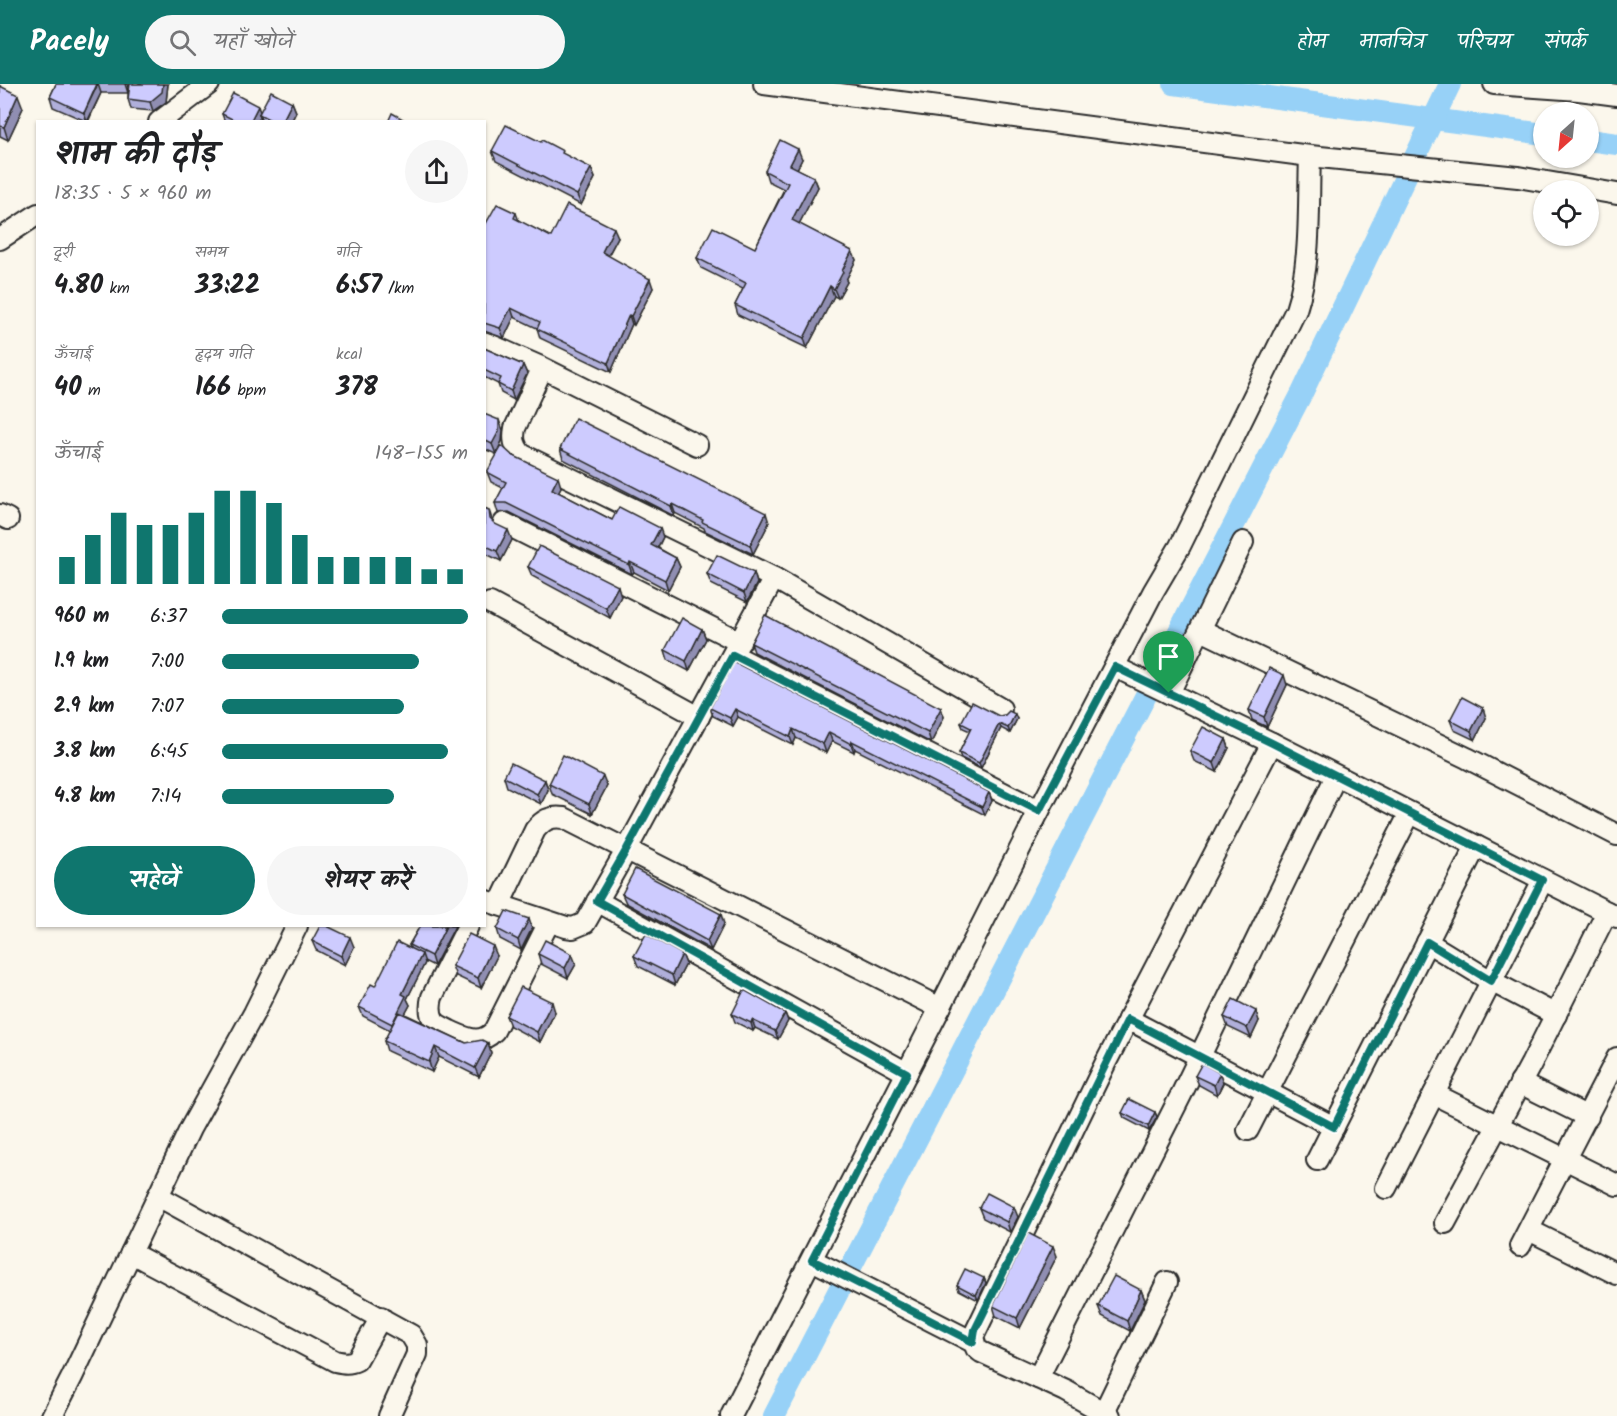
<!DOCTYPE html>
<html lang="hi">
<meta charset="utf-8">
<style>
:root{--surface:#fff;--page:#f6f6f6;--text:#202124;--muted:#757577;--accent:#0f766e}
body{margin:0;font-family:Kalam,"Playpen Sans Deva",sans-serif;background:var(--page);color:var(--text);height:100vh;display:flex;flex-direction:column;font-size:22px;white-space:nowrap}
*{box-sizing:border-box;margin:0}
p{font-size:20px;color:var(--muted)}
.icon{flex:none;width:33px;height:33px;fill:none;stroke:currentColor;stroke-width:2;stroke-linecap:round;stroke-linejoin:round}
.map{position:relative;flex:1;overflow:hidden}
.panel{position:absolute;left:36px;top:36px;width:450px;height:807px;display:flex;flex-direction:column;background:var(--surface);border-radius:0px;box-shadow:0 2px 4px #0004}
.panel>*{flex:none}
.needle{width:39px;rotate:207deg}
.tools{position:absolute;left:1533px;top:18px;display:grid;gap:12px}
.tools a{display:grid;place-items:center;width:66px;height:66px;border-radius:50%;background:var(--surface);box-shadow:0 2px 4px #0004;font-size:30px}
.pin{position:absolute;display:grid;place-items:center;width:51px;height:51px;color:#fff;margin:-62px -26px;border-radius:50% 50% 50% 0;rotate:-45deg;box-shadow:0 0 6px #0007}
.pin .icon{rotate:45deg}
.round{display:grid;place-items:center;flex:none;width:63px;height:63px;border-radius:32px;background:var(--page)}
.summary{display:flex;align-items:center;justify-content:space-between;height:102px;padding:0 18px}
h1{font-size:33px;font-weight:800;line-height:45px}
.metrics{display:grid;grid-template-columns:repeat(3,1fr);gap:9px;height:102px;padding:6px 18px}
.metrics div{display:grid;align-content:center}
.metrics b{font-size:26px;font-weight:800}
.metrics small{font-size:16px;font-weight:400}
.metrics p{font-size:16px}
.chart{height:168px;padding:12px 18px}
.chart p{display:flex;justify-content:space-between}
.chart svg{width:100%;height:108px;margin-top:6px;stroke:var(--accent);stroke-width:6}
.action{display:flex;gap:12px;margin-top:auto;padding:12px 18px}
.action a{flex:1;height:69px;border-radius:36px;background:var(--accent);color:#fff;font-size:24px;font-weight:800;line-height:69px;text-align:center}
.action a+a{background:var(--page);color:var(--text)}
ul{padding:0 18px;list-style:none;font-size:20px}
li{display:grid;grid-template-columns:96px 72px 1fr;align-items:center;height:45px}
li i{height:15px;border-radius:8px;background:var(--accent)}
header{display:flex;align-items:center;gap:36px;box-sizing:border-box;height:84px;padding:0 30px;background:var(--accent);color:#fff}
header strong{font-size:28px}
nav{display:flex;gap:33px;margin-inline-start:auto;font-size:21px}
.search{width:420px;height:54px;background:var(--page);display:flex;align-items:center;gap:15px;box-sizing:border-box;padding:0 21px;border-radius:33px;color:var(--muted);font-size:22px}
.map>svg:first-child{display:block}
</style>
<header>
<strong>Pacely</strong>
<div class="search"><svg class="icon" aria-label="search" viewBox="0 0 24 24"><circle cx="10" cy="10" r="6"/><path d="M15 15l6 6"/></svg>यहाँ खोजें</div>
<nav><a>होम</a><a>मानचित्र</a><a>परिचय</a><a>संपर्क</a></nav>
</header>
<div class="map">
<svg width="1617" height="1332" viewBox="0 0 1617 1332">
<rect width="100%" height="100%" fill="#fbf7ec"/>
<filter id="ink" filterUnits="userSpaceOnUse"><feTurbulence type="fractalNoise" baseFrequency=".0167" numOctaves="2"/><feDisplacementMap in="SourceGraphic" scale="12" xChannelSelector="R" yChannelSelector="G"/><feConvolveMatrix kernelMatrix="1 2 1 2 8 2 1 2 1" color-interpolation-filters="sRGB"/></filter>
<g filter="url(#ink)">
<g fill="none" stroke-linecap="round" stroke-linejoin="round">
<g stroke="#97d1f7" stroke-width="22">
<path d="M1174,0L1544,50"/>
<path d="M1588,56L1617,60"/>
<path d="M774,1332L1302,309L1450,0"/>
</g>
<g stroke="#2b2b2b" stroke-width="24">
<g id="minor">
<path d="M764,0L1310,72L1518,93L1617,110"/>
<path d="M1494,0L1579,6L1617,11"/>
<path d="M159,38L209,0"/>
<path d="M0,155L38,130"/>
<path d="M484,258L543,284L697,361"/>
<path d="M542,285L515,344C513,355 514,361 521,370L774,494L1001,625"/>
<path d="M0,431L8,435"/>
<path d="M504,439L740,558"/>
<path d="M490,519L699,633"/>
<path d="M1201,546L1467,674L1617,751"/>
<path d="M733,571L1039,727"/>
<path d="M1115,583L1272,659L1617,833"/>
<path d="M1169,609L1243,458"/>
<path d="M484,816L566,843L573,844L585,839L627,765L774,494"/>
<path d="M597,817L907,989"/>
<path d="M499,821L535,746C543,736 550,732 564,734L940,924"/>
<path d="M468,842L432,913C430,921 429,929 434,937C438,942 445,944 450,947C466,954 480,962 494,947L549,838"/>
<path d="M1427,858L1491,897L1556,931"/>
<path d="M1128,935L1334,1043"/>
<path d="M1520,999L1588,1033"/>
<path d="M1434,1010L1617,1101"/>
<path d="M1248,1046L1410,729"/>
<path d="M1317,1076L1476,762"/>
<path d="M1386,1104L1543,796"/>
<path d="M158,1112L411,1251L417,1261V1270L389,1332"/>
<path d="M1445,1139L1531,980L1607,828"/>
<path d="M1529,1146L1617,1190"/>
<path d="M1520,1162L1617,974"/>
<path d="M131,1169L335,1277C344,1279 349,1280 357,1276L381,1233"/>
<path d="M812,1176L973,1258"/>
<path d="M1038,1294L1182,1009L1336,692"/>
<path d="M52,1332L72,1293L190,1045L254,929L297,842"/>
<path d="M731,1332L940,924L1039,727L1153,508L1180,462L1296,226C1312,177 1308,123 1310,72"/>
<path d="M1102,1332L1167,1198"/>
<path d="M1110,1332L1066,1307L981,1268L976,1264L973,1253L1106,978L1272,659"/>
</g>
</g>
<use href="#minor" stroke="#fbf7ec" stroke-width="20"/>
</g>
<g fill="#b0afda" stroke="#2b2b2b" stroke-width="1.5">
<path d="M56,0H128V9L130,0H168L166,18L153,27L131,25L128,15V9H101L88,38L53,23L50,13Z"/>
<path d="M0,2L23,24L8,56L0,52Z"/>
<path d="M292,18L296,28L291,38H262L260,33L258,38H225L222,30L260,29Z"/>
<path d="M492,67L565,71L591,84L595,94L581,121L496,77Z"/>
<path d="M802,75L797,85L814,93L818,103L799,140L852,167L856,176L846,196L847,198L838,214L834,212L807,264L738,231L735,221L743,205L701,184L697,174L755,164L784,105L768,97L765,87Z"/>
<path d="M516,129L519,137L551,153H618L608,172L653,204L634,241L632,240L611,288L540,254L537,244L514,233L504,254L484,247V143Z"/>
<path d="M484,264L523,281L527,290L514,316L501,309L498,300L484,293Z"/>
<path d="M484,330L503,346L502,357L496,370L484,365Z"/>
<path d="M560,365L769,439L753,470L705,447L704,444L675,429L674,432L563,375Z"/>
<path d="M512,371L561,403L558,408L612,436L663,453L658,464L676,474L680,483L668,506L634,488L632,490L509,428L498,429L495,419L503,404L491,398L487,388Z"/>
<path d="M484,424L489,426L493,438L512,456L501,477L484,469Z"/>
<path d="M528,483L621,512L610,534L532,492Z"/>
<path d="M754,489L757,499L747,518L711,500L707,490Z"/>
<path d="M702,545L706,555L689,587L668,576L665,566Z"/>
<path d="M751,559L941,624L944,633L931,659L754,568Z"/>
<path d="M734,578L989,708L992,717L985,731L855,665L854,668L832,657L826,669L796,654L793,661L738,633L733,642L713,632L710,624Z"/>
<path d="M1287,601L1267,643L1252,636L1249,626Z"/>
<path d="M1005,631L1017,635L1010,649L1001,644L981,684L961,674L959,669L970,647L963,644L961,639Z"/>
<path d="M1486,634L1475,656L1454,646L1450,636Z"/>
<path d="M1226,655L1229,664L1217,688L1194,677L1190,667Z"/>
<path d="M504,693L545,696L548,706L541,720L507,703Z"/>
<path d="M549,700L607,702L592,730L552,710Z"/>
<path d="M622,810L724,840L711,866L626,819Z"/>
<path d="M420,842H455L434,882L424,877L425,879L407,915L410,921L405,930L466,959H488L491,969L479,993L439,973L432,988L387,967L384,957L390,946L363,932L359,923L410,864L409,861Z"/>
<path d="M532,844L521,866L500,855L497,845Z"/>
<path d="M312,857L354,863L345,881L316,866Z"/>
<path d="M538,870L576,880L568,894L541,880Z"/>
<path d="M682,870L686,880L675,901L638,882L634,872Z"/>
<path d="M497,872L481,904L456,892L452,882Z"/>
<path d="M555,928L540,958L510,942L506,932Z"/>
<path d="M785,929L788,937L778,955L755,944L753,947L735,938L732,930Z"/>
<path d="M1224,933L1259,937L1251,954L1228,943Z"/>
<path d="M1195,992L1223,999L1217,1011L1199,1001Z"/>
<path d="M1155,1028L1157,1033L1149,1047L1124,1034L1122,1029Z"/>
<path d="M979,1124L1018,1133L1010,1148L983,1134Z"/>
<path d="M1057,1172L1020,1244L996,1232L993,1222Z"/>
<path d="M984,1194L986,1199L978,1216L959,1206L957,1201Z"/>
<path d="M1141,1206L1145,1216L1130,1247L1102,1232L1098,1222Z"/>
</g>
<g fill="#908eb2" stroke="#2b2b2b" stroke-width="1.5">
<path d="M98,0L101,9L87,38L84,29Z"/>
<path d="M125,0H128V9Z"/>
<path d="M163,0H168L166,18L153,27L150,18Z"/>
<path d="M18,11L23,24L8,56L4,43Z"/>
<path d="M292,18L296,28L291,38H282Z"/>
<path d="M258,22L261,31L259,30L260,33L258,38H250Z"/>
<path d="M798,65L802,75L794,91L790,81Z"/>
<path d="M591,84L595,94L581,121L577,111Z"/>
<path d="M814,93L818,103L796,146L792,136Z"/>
<path d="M614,144L618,153L605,177L602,168Z"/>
<path d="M852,167L856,176L846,196L847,198L838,214L834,205L842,187Z"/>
<path d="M650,195L653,204L634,241L631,232Z"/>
<path d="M830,202L834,212L807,264L804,254Z"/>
<path d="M511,224L514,233L504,254L500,244Z"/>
<path d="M629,231L632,240L611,288L608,279Z"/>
<path d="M523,281L527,290L514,316L511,307Z"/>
<path d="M499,336L503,346L502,357L496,370L492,360Z"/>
<path d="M558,393L561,403L555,414L552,405Z"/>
<path d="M672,420L675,429L674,432L671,422Z"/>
<path d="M766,429L769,439L753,470L750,461Z"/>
<path d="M660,444L663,453L654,470L651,461Z"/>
<path d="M508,446L512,456L501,477L497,467Z"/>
<path d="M676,474L680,483L668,506L665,496Z"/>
<path d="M630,478L634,488L632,490L629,481Z"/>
<path d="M754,489L757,499L747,518L744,509Z"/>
<path d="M618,502L621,512L610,534L606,524Z"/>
<path d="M702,545L706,555L689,587L686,577Z"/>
<path d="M1284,591L1287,601L1267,643L1264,633Z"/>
<path d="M941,624L944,633L931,659L928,649Z"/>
<path d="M1483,624L1486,634L1475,656L1471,647Z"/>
<path d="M735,625L738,633L733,642L730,634Z"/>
<path d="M1015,630L1017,635L1010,649L1008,644Z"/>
<path d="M999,640L1001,644L981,684L979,679Z"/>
<path d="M793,645L796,654L793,661L790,653Z"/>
<path d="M829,648L832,657L826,669L823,660Z"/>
<path d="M1226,655L1229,664L1217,688L1214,679Z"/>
<path d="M852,657L855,665L854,668L851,660Z"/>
<path d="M603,692L607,702L592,730L589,720Z"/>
<path d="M545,696L548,706L541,720L537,710Z"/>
<path d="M989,708L992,717L985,731L982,723Z"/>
<path d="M721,830L724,840L711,866L707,857Z"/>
<path d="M529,835L532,844L521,866L518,856Z"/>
<path d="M446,842H455L434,882L431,872Z"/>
<path d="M350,853L354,863L345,881L341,872Z"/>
<path d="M493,862L497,872L481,904L478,894Z"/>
<path d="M422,870L425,879L407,915L410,921L395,949L392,940L402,910Z"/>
<path d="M572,870L576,880L568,894L565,884Z"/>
<path d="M682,870L686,880L675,901L672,891Z"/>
<path d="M552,918L555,928L540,958L537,948Z"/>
<path d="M1256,927L1259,937L1251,954L1247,944Z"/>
<path d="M785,929L788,937L778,955L775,947Z"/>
<path d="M752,936L755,944L753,947L751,939Z"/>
<path d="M488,959L491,969L479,993L475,984Z"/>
<path d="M435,963L439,973L432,988L429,978Z"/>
<path d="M1220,989L1223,999L1217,1011L1214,1001Z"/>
<path d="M1155,1028L1157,1033L1149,1047L1148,1042Z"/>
<path d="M1014,1123L1018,1133L1010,1148L1007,1138Z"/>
<path d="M1053,1162L1057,1172L1020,1244L1017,1234Z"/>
<path d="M984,1194L986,1199L978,1216L976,1211Z"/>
<path d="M1141,1206L1145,1216L1130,1247L1127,1237Z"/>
</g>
<g fill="#cdcbfe" stroke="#2b2b2b" stroke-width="1.5">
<path d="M56,0H97L84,29L50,13Z"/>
<path d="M130,0H163L162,8L150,18L128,15Z"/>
<path d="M0,2L18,11L4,43L0,42Z"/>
<path d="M271,7L292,18L282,38H274L259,30Z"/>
<path d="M233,9L258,22L250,38H238L222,30Z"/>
<path d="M392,29L408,38H388Z"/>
<path d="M506,41L541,58L542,56L563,67L562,69L591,84L577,111L492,67Z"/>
<path d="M780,56L798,65L790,81L814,93L792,136L852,167L842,187L843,188L834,205L830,202L804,254L735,221L746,199L697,174L713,143L755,164L788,99L765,87Z"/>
<path d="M497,120L516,129L514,134L551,153L567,121L600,137L614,144L602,168L650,195L631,232L629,231L608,279L537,245L540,238L511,224L500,244L484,239V143Z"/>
<path d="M484,264L523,281L511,307L498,300L501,294L484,286Z"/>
<path d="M484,330L499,336V347L492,360L484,356Z"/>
<path d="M575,334L766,429L750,461L702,438L703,436L672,420L671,422L560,365Z"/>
<path d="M502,362L512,371L558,393L552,405L612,436L619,423L660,444L651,461L676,474L665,496L630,478L629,481L506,419H495L506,398L487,388Z"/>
<path d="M484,424L489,426L490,435L495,440L508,446L497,467L484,461Z"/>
<path d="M539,462L618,502L606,524L528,483Z"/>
<path d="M717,471L754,489L744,509L707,490Z"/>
<path d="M765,531L941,624L928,649L751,559Z"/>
<path d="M682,534L702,545L686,577L665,566Z"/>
<path d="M734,578L989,708L982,723L852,657L851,660L829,648L823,660L793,645L790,653L735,625L730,634L710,624Z"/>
<path d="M1269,584L1284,591L1264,633L1249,626Z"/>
<path d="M1462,613L1483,624L1471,647L1450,636Z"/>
<path d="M972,618L999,632L1005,631L1009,627L1015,630L1008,644L999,640L979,679L959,669L971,644L961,639Z"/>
<path d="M1203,643L1226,655L1214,679L1190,667Z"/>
<path d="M563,671L603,692L589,720L549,700Z"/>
<path d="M511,679L545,696L537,710L504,693Z"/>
<path d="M635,785L721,830L707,857L622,810Z"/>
<path d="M506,827L529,835L518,856L497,845Z"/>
<path d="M320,842H327L350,853L341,872L312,857Z"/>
<path d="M420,842H446L431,872L409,861Z"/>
<path d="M469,850L493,862L478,894L452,882Z"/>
<path d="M646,850L682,870L672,891L634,872Z"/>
<path d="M545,856L572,870L565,884L538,870Z"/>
<path d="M397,858L422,870L402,910L406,912L392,940L359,923L371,900L375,902Z"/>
<path d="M521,903L552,918L537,948L506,932Z"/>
<path d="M744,906L785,929L775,947L752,936L751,939L732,930Z"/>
<path d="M1233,915L1256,927L1247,944L1224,933Z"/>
<path d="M399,928L466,959L482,956L488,959L475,984L435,963L429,978L384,957Z"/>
<path d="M1202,979L1220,989L1214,1001L1195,992Z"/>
<path d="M1129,1015L1155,1028L1148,1042L1122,1029Z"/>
<path d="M987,1109L1014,1123L1007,1138L979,1124Z"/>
<path d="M1028,1149L1053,1162L1017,1234L993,1222Z"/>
<path d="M965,1185L984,1194L976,1211L957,1201Z"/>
<path d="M1114,1192L1141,1206L1127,1237L1098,1222Z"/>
</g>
</g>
<g fill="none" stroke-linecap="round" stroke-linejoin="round" filter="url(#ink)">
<g stroke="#fff" stroke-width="12">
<path id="route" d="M733,571L1039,727L1115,583L1272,659L1542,796L1491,897L1427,858L1334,1043L1128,935L975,1246L973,1258L812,1176L907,989L597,817L627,765Z"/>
</g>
<use href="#route" stroke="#0f766e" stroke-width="8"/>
</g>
</svg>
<div class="tools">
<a><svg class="needle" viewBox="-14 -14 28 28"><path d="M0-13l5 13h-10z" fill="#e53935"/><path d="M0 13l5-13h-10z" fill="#757577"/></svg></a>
<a><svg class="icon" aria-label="locate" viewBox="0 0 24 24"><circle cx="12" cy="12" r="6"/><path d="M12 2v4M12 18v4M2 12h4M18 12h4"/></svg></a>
</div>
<div class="pin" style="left:1169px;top:609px;background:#1e9e55"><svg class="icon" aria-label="arrive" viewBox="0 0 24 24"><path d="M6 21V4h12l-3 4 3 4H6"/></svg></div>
<section class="panel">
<div class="summary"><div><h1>शाम की दौड़</h1><p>18:35 · 5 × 960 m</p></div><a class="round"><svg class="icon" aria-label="share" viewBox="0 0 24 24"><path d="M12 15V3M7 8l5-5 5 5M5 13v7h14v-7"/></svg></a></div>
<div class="metrics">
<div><p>दूरी</p><b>4.80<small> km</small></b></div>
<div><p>समय</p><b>33:22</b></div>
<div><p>गति</p><b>6:57<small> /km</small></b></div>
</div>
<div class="metrics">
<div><p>ऊँचाई</p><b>40<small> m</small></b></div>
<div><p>हृदय गति</p><b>166<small> bpm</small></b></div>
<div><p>kcal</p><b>378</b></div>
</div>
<div class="chart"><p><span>ऊँचाई</span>148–155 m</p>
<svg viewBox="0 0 160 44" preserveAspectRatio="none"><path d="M5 44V33M15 44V24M25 44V15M35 44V20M45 44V20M55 44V15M65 44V6M75 44V6M85 44V11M95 44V24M105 44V33M115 44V33M125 44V33M135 44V33M145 44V38M155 44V38"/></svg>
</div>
<ul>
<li><b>960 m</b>6:37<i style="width:100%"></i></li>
<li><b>1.9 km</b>7:00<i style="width:80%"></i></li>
<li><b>2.9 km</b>7:07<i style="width:74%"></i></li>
<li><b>3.8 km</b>6:45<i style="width:92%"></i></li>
<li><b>4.8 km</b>7:14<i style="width:70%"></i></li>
</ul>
<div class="action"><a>सहेजें</a><a>शेयर करें</a></div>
</section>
</div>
